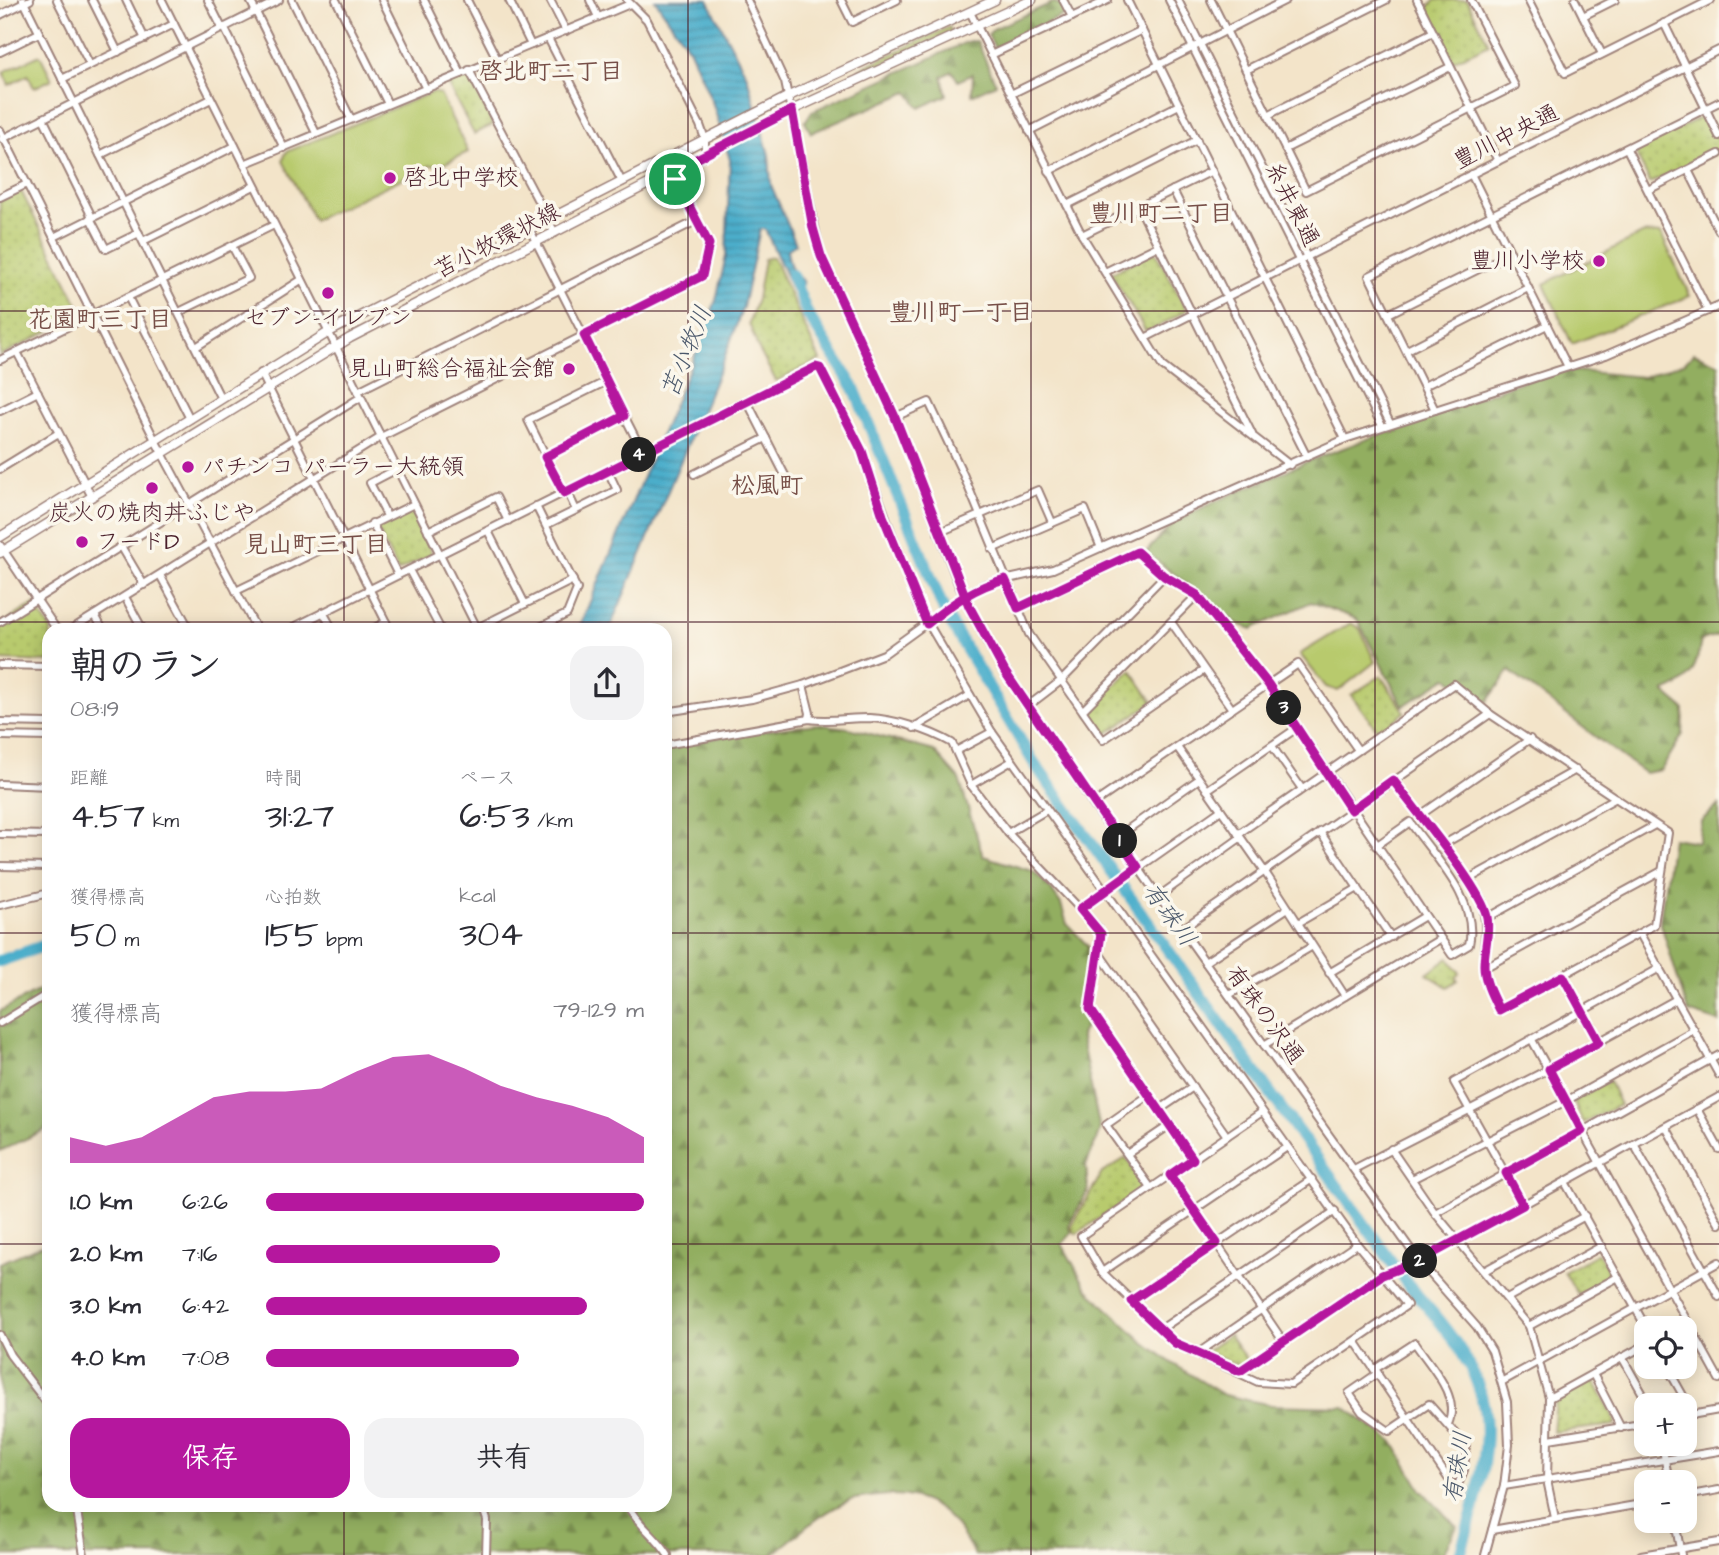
<!DOCTYPE html>
<html lang="ja">
<meta charset="utf-8">
<style>
:root{--surface:#fff;--page:#f2f2f3;--text:#2b2b33;--muted:#7c7c81;--accent:#b5179e}
body{margin:0;font-family:"Architects Daughter","Klee One",sans-serif;background:var(--page);color:var(--text);height:100vh;display:flex;flex-direction:column;font-size:26px;white-space:nowrap}
*{box-sizing:border-box;margin:0}
p{font-size:23px;color:var(--muted)}
.icon{flex:none;width:38px;height:38px;fill:none;stroke:currentColor;stroke-width:2;stroke-linecap:round;stroke-linejoin:round}
.map{position:relative;flex:1;overflow:hidden}
.drawer{position:absolute;left:42px;top:623px;width:630px;height:889px;display:flex;flex-direction:column;background:var(--surface);border-radius:21px;box-shadow:0 4px 18px #0003}
.drawer>*{flex:none}
.fabs{position:absolute;left:1634px;top:1316px;display:grid;gap:14px}
.fabs a{display:grid;place-items:center;width:63px;height:63px;border-radius:14px;background:var(--surface);box-shadow:0 4px 18px #0003;font-size:35px}
.pin{position:absolute;display:grid;place-items:center;width:60px;height:60px;color:#fff;margin:-30px;border:4px solid #fff;border-radius:50%;box-shadow:0 2px 7px #0007}
.km{position:absolute;width:35px;height:35px;margin:-18px;border-radius:50%;background:#222;color:#fff;font-size:19px;line-height:35px;text-align:center}
.round{display:grid;place-items:center;flex:none;width:74px;height:74px;border-radius:21px;background:var(--page)}
.head{display:flex;align-items:center;justify-content:space-between;height:119px;padding:0 28px}
h1{font-size:38px;font-weight:600;line-height:52px}
.figures{display:grid;grid-template-columns:repeat(3,1fr);gap:10px;height:119px;padding:7px 28px}
.figures div{display:grid;align-content:center}
.figures b{font-size:35px;font-weight:600}
.figures small{font-size:19px;font-weight:400}
.figures p{font-size:19px}
.chart{height:196px;padding:14px 28px}
.chart p{display:flex;justify-content:space-between}
.chart svg{width:100%;height:126px;margin-top:7px;fill:var(--accent);opacity:.7}
.cta{display:flex;gap:14px;margin-top:auto;padding:14px 28px}
.cta a{flex:1;height:80px;border-radius:21px;background:var(--accent);color:#fff;font-size:28px;font-weight:600;line-height:80px;text-align:center}
.cta a+a{background:var(--page);color:var(--text)}
ul{padding:0 28px;list-style:none;font-size:23px}
li{display:grid;grid-template-columns:112px 84px 1fr;align-items:center;height:52px}
li i{height:18px;border-radius:9px;background:var(--accent)}
.map>svg:first-child{display:block}
</style>
<div class="map">
<svg width="1719" height="1555" viewBox="0 0 1719 1555">
<defs>
<pattern id="forest-firs" width="22" height="20" patternUnits="userSpaceOnUse" patternTransform="scale(1.75)"><rect width="22" height="20" fill="#92ae60"/><path d="M5 1l3.5 6h-7zM16 11l3.5 6h-7z" fill="#798d4f"/></pattern>
<pattern id="park-dots" width="8" height="8" patternUnits="userSpaceOnUse" patternTransform="scale(1.75)"><rect width="8" height="8" fill="#b8ca6d"/><path d="M2 2h.1M6 6h.1" fill="none" stroke="#a0ad5f" stroke-width="1.8" stroke-linecap="round"/></pattern>
<pattern id="water-rules" width="6" height="5" patternUnits="userSpaceOnUse" patternTransform="scale(1.75)"><rect width="6" height="5" fill="#4caecb"/><path d="M0 2.5h6" fill="none" stroke="#418da5"/></pattern>
</defs>
<rect width="100%" height="100%" fill="#fbf7ec"/>
<filter id="ink" filterUnits="userSpaceOnUse"><feTurbulence type="fractalNoise" baseFrequency=".0143" numOctaves="2"/><feDisplacementMap in="SourceGraphic" scale="14" xChannelSelector="R" yChannelSelector="G"/><feConvolveMatrix kernelMatrix="1 2 1 2 8 2 1 2 1" color-interpolation-filters="sRGB"/></filter>
<filter id="wash" filterUnits="userSpaceOnUse"><feTurbulence type="fractalNoise" baseFrequency=".00686" numOctaves="4" result="noise"/><feDisplacementMap in="SourceGraphic" scale="28" xChannelSelector="R" yChannelSelector="G"/><feGaussianBlur stdDeviation="1.57" result="paint"/><feColorMatrix in="noise" values="0 0 0 0 0 0 0 0 0 0 0 0 0 0 0 0 0 1.4 0 .05"/><feComposite in="paint" operator="in"/></filter>
<g filter="url(#wash)">
<rect width="100%" height="100%" fill="#f3e4c9"/>
<g fill="#b8ca6d" stroke="#81744c" stroke-width="2">
<path d="M949,27L951,32L861,73L859,69Z"/>
<path d="M40,55L52,79L34,88L28,75L9,85L3,72Z"/>
<path d="M433,92L440,94L468,152L439,166L431,165L314,220L283,161L286,152Z"/>
<path d="M1644,233L1661,234L1690,296L1572,344L1544,284Z"/>
<path d="M1351,623L1360,629L1375,662L1338,691L1326,687L1300,654Z"/>
</g>
<g fill="url(#forest-firs)" stroke="#6e6646" stroke-width="2">
<path d="M1054,2L1062,6L1066,14L995,48L988,35L993,29Z"/>
<path d="M969,41H977L996,84L972,95L973,74L958,81L952,71L942,77L947,95L920,108L908,92L811,133L805,122L812,111Z"/>
<path d="M1694,353L1719,364V635L1701,640C1696,669 1693,681 1664,692L1684,709L1683,734L1661,770L1645,773C1598,741 1555,704 1509,671L1487,702L1447,678L1403,706L1357,619L1311,602L1252,629L1236,623L1146,552L1176,520L1219,500L1306,462L1555,369L1643,377L1684,363Z"/>
<path d="M816,724L849,728L934,751L959,779L983,856L1032,871L1047,884L1061,904L1067,924L1088,946L1082,1003L1093,1019L1080,1034L1100,1130L1086,1166L1088,1190L1069,1225L1072,1233L1062,1244L1087,1289L1142,1341L1172,1363L1224,1395L1271,1405L1344,1407L1393,1442L1421,1490L1457,1527L1442,1555H974C954,1513 926,1490 878,1496C870,1497 859,1497 851,1500C822,1511 796,1536 772,1555H0V1263L49,1242V1505H665V748L725,736Z"/>
<path d="M1719,805V1022L1688,1012L1660,921L1672,838L1698,842L1701,821Z"/>
<path d="M49,985V1128L0,1151V1011Z"/>
</g>
<g fill="url(#park-dots)" stroke="#81744c" stroke-width="2">
<path d="M1435,0H1467L1489,44L1453,61L1427,8Z"/>
<path d="M465,75L469,76L493,125L474,134L447,83Z"/>
<path d="M1705,115L1719,142V152L1650,183L1635,151Z"/>
<path d="M21,191L83,314L0,356V201Z"/>
<path d="M1155,251L1187,310L1150,331L1145,330L1111,273Z"/>
<path d="M773,257L820,360L776,381L758,348L749,323L757,299L764,259Z"/>
<path d="M411,509L432,554L398,571L375,525Z"/>
<path d="M34,604L51,630L49,662L0,660V625Z"/>
<path d="M1131,670L1153,702L1106,734L1103,733L1088,714L1089,709Z"/>
<path d="M1381,676L1405,712L1379,732L1351,695Z"/>
<path d="M1449,958L1460,973L1456,978L1458,980L1448,987L1427,974Z"/>
<path d="M1609,1081L1620,1105L1583,1123L1573,1100Z"/>
<path d="M1126,1158L1144,1188L1076,1234L1071,1227L1102,1173Z"/>
<path d="M1598,1253L1612,1277L1578,1294L1564,1272Z"/>
<path d="M1229,1335L1247,1361L1239,1366L1208,1353V1350Z"/>
<path d="M1593,1379L1616,1422L1615,1425L1553,1432L1556,1399Z"/>
</g>
<path fill="url(#water-rules)" stroke="#4b667b" stroke-width="2" d="M655,0H708L747,76L769,155L771,185L796,244L787,250C789,264 791,273 803,281L800,288L793,291L765,229H760L743,307L724,359L609,630H603L602,625L597,630H578L698,348L716,300L726,256L730,160L713,104L690,50Z"/>
<g fill="none" stroke-linecap="round" stroke-linejoin="round">
<g stroke="#4caecb" stroke-width="12">
<path d="M792,275L807,313L854,388L946,615L1034,763L1408,1285C1503,1388 1499,1424 1460,1555"/>
<path d="M0,961L49,944"/>
</g>
</g>
</g>
<g filter="url(#ink)">
<g fill="none" stroke-linecap="round" stroke-linejoin="round">
<g stroke="#9e827a" stroke-width="10">
<g id="minor">
<path d="M23,0L221,399"/>
<path d="M57,0L90,65"/>
<path d="M92,0L118,52"/>
<path d="M126,0L145,39"/>
<path d="M162,0L478,630"/>
<path d="M208,0L222,28"/>
<path d="M250,0L316,133"/>
<path d="M292,0L351,119"/>
<path d="M336,0L388,104"/>
<path d="M382,0L426,89"/>
<path d="M424,0L461,74"/>
<path d="M467,0L497,59"/>
<path d="M509,0L531,45"/>
<path d="M550,0L566,31"/>
<path d="M590,0L598,17"/>
<path d="M627,0L647,20L700,125L705,139V155"/>
<path d="M747,0L785,82L821,256L895,417L959,586L988,644L1093,804L1205,962L1419,1261L1477,1327L1492,1351L1507,1402L1509,1445L1504,1486L1485,1555"/>
<path d="M841,0L852,22L897,0"/>
<path d="M1063,0L1072,17"/>
<path d="M1127,0L1345,439"/>
<path d="M1169,0L1382,426"/>
<path d="M1178,0L1390,423"/>
<path d="M1211,0L1306,191L1515,86L1471,0"/>
<path d="M1417,0L1498,161"/>
<path d="M1528,0L1565,73L1711,0"/>
<path d="M1575,0L1602,54"/>
<path d="M970,12L1082,235L1162,366L1290,465"/>
<path d="M0,15L30,0"/>
<path d="M1583,16L1615,0"/>
<path d="M1664,23L1719,136"/>
<path d="M224,27L284,148"/>
<path d="M548,38L622,182"/>
<path d="M0,52L39,33"/>
<path d="M991,55L1108,0"/>
<path d="M469,70L555,233"/>
<path d="M1246,70L1386,0"/>
<path d="M62,79L174,24"/>
<path d="M1011,94L1142,30"/>
<path d="M1268,115L1433,32"/>
<path d="M43,118L92,217"/>
<path d="M0,130L155,440L257,630"/>
<path d="M1029,131L1286,0"/>
<path d="M2,139L279,0"/>
<path d="M1285,149L1450,67"/>
<path d="M1627,149L1708,311"/>
<path d="M100,155L211,99"/>
<path d="M244,164L630,4"/>
<path d="M1688,170L1719,231"/>
<path d="M1049,171L1179,105"/>
<path d="M1471,174L1568,367"/>
<path d="M1173,190L1307,457"/>
<path d="M1648,190L1719,154"/>
<path d="M0,197L27,184"/>
<path d="M1067,205L1197,140"/>
<path d="M1139,207L1252,434"/>
<path d="M90,218L106,249L139,233"/>
<path d="M530,230L635,437"/>
<path d="M1082,235L1212,171"/>
<path d="M54,237L235,146"/>
<path d="M143,241L254,186"/>
<path d="M1105,272L1158,246"/>
<path d="M128,297L190,419"/>
<path d="M179,312L249,278L232,246"/>
<path d="M1388,314L1511,253"/>
<path d="M1145,338L1719,50"/>
<path d="M196,347L301,280"/>
<path d="M1407,350L1528,288"/>
<path d="M17,352L92,497"/>
<path d="M0,360L274,225"/>
<path d="M261,373L390,630"/>
<path d="M1424,386L1547,325"/>
<path d="M358,391L696,221"/>
<path d="M747,401L790,485"/>
<path d="M1435,410L1369,276L1719,102"/>
<path d="M0,411L38,392"/>
<path d="M895,417L929,402L963,474L1029,634L1103,740L1204,670"/>
<path d="M545,457L624,416"/>
<path d="M0,469L57,434"/>
<path d="M694,474L766,438"/>
<path d="M567,491L576,510"/>
<path d="M564,493L528,420L607,381"/>
<path d="M387,516L370,483L397,469"/>
<path d="M372,523L398,575"/>
<path d="M546,525L617,490L608,471"/>
<path d="M428,531L496,497L508,521"/>
<path d="M488,531L525,604"/>
<path d="M938,533L1038,490L1052,522"/>
<path d="M0,545L57,630"/>
<path d="M121,546L144,585"/>
<path d="M992,549L1085,509L1101,548"/>
<path d="M409,570L441,630"/>
<path d="M160,575L190,630"/>
<path d="M236,591L414,504"/>
<path d="M125,597L143,630"/>
<path d="M1018,608L1137,552L1164,576L1197,595L1268,684L1452,955L1469,945C1479,900 1434,857 1410,822L1376,846"/>
<path d="M323,612L333,630"/>
<path d="M95,615L103,630"/>
<path d="M0,622L361,397"/>
<path d="M1171,622L1232,709"/>
<path d="M70,630L381,437L702,276L709,244L671,172"/>
<path d="M288,630L816,367L820,368L862,451L918,606L992,732L1357,1244L1407,1305L1291,1384L1258,1382L1175,1343L1102,1272L1081,1236L1262,1112"/>
<path d="M371,630L386,622"/>
<path d="M473,630L573,580"/>
<path d="M534,630L567,614L577,589L536,506"/>
<path d="M0,665L49,666"/>
<path d="M803,685L810,713L809,719"/>
<path d="M1028,706L1062,680L1164,576"/>
<path d="M1083,710L1197,595"/>
<path d="M665,712L752,699L803,685L884,654L964,596L986,584L1053,569L1345,439L1606,355L1719,306"/>
<path d="M0,722L49,723"/>
<path d="M914,728L970,695"/>
<path d="M0,736L49,737"/>
<path d="M665,745L809,719C829,722 848,718 869,718C895,719 929,730 952,743L971,785L1008,833L1099,929L1101,934L1090,1009L1193,1159"/>
<path d="M1272,746L1302,789"/>
<path d="M1177,747L1265,872L1345,996"/>
<path d="M958,750L992,732"/>
<path d="M0,784L49,786"/>
<path d="M971,785L1012,761"/>
<path d="M1207,790L1297,728"/>
<path d="M1093,804L1298,664L1358,750"/>
<path d="M1419,816L1530,739"/>
<path d="M1320,832L1391,937"/>
<path d="M1008,833L1047,810"/>
<path d="M0,834L49,835"/>
<path d="M1238,834L1454,684L1490,714L1668,833L1654,925L1499,1010C1492,997 1484,983 1484,967C1483,943 1489,924 1481,899L1393,780"/>
<path d="M1117,837L1199,779"/>
<path d="M1442,845L1576,770"/>
<path d="M0,866L49,867"/>
<path d="M1467,880L1616,798"/>
<path d="M1159,896L1240,838"/>
<path d="M0,905L49,893"/>
<path d="M1080,909L1221,810"/>
<path d="M1487,918L1655,825"/>
<path d="M1298,923L1358,888"/>
<path d="M1182,929L1490,714"/>
<path d="M1640,934L1719,1075"/>
<path d="M1099,953L1227,1136"/>
<path d="M1205,962L1288,908"/>
<path d="M1484,968L1662,871"/>
<path d="M1329,973L1425,916"/>
<path d="M1563,976L1599,1042"/>
<path d="M1229,995L1311,947"/>
<path d="M0,1023L49,993"/>
<path d="M1532,1040L1719,1379"/>
<path d="M1264,1045L1440,939"/>
<path d="M1149,1095L1106,1125L1151,1188"/>
<path d="M1697,1109L1719,1149"/>
<path d="M1159,1110L1193,1087"/>
<path d="M1666,1127L1719,1224"/>
<path d="M1634,1144L1719,1297"/>
<path d="M1391,1149L1435,1213L1529,1326L1549,1398L1547,1480L1555,1518"/>
<path d="M1127,1154L1170,1125"/>
<path d="M1354,1169L1549,1069L1677,999"/>
<path d="M1170,1175L1283,1341"/>
<path d="M1412,1179L1566,1101L1694,1030"/>
<path d="M1565,1182L1647,1329"/>
<path d="M1523,1205L1454,1082L1660,968"/>
<path d="M1435,1213L1719,1055"/>
<path d="M1484,1271L1585,1216"/>
<path d="M1102,1272L1287,1147"/>
<path d="M1507,1298L1602,1246"/>
<path d="M1131,1301L1312,1179"/>
<path d="M1529,1326L1618,1277"/>
<path d="M1161,1329L1335,1211"/>
<path d="M0,1335L10,1355L49,1406"/>
<path d="M1355,1341L1456,1490"/>
<path d="M1198,1353L1357,1244"/>
<path d="M1622,1357L1649,1405"/>
<path d="M1667,1367L1694,1415"/>
<path d="M1375,1369L1415,1343C1430,1366 1461,1396 1448,1424"/>
<path d="M1239,1371L1382,1275L1457,1241L1719,1097"/>
<path d="M1378,1373L1349,1393L1362,1412L1389,1431L1429,1404L1466,1446L1464,1470L1456,1490"/>
<path d="M1593,1374L1621,1428"/>
<path d="M1503,1381L1719,1262"/>
<path d="M1549,1398L1647,1344"/>
<path d="M1685,1416L1719,1410"/>
<path d="M1549,1439L1647,1423"/>
<path d="M1662,1444L1669,1482"/>
<path d="M1504,1486L1719,1451"/>
<path d="M1685,1496L1719,1490"/>
<path d="M76,1505L84,1555"/>
<path d="M482,1505L487,1520L486,1555"/>
<path d="M627,1505C638,1525 656,1536 668,1555"/>
<path d="M1675,1521L1681,1555"/>
<path d="M1492,1530L1647,1503"/>
<path d="M1641,1555L1719,1542"/>
</g>
</g>
<g stroke="#9e827a" stroke-width="11">
<g id="major">
<path d="M0,537L329,332L789,96L995,0"/>
<path d="M0,553L350,338L792,110L1032,0"/>
</g>
</g>
<use href="#minor" stroke="#fff" stroke-width="6"/>
<use href="#major" stroke="#fff" stroke-width="8"/>
</g>
</g>
<g fill="none" stroke-linecap="round" stroke-linejoin="round" filter="url(#ink)">
<g stroke="#fff" stroke-width="14">
<path id="route" d="M675,179L671,172L792,110L813,228L821,256L895,417L969,606L1005,672L1138,867L1080,909L1101,934L1090,1009L1193,1159L1170,1175L1217,1243L1131,1301L1175,1343L1240,1371L1382,1275L1419,1261L1523,1205L1506,1173L1582,1131L1549,1069L1599,1042L1563,976L1499,1010C1492,996 1484,981 1484,965C1484,950 1490,932 1487,917C1481,887 1414,809 1393,780L1351,810L1268,684L1197,595L1164,576L1137,552L1018,608L1005,579C975,587 951,604 927,624L883,516L862,451L820,368L816,367L564,493L545,457L624,416L584,335L702,276L709,244L675,179"/>
</g>
<use href="#route" stroke="#b5179e" stroke-width="9"/>
</g>
<path fill="none" stroke="#4a1f2b" stroke-width="2" stroke-opacity="0.55" d="M344,0V630M688,0V1555M1031,0V1555M1375,0V1555M0,311H1719M0,622H1719M0,933H49M665,933H1719M0,1244H49M665,1244H1719M344,1505V1555"/>
<g fill="#b5179e" stroke="#fbf7ec" stroke-width="2.5">
<circle cx="390" cy="178" r="7"/>
<circle cx="1599" cy="261" r="7"/>
<circle cx="328" cy="293" r="7"/>
<circle cx="569" cy="369" r="7"/>
<circle cx="188" cy="467" r="7"/>
<circle cx="152" cy="488" r="7"/>
<circle cx="82" cy="542" r="7"/>
</g>
<g text-anchor="middle" dominant-baseline="central" stroke-width="7" stroke-linejoin="round" paint-order="stroke">
<g font-size="23" fill="#4a1f2b" stroke="#fbf7ec">
<text transform="translate(1506 137) rotate(-27)">豊川中央通</text>
<text transform="translate(1292 204) rotate(63)">糸井東通</text>
<text transform="translate(497 241) rotate(-27)">苫小牧環状線</text>
<text transform="translate(1265 1015) rotate(54)">有珠の沢通</text>
</g>
<g font-size="23" fill="#4a1f2b" stroke="#fbf7ec" text-anchor="start">
<text x="404" y="178">啓北中学校</text>
<text x="1585" y="261" text-anchor="end">豊川小学校</text>
<text x="328" y="318" text-anchor="middle">セブン-イレブン</text>
<text x="555" y="369" text-anchor="end">見山町総合福祉会館</text>
<text x="202" y="467">パチンコ パーラー大統領</text>
<text x="152" y="513" text-anchor="middle">炭火の焼肉丼ふじや</text>
<text x="96" y="542">フードD</text>
</g>
<g font-size="24" font-weight="bold" fill="#774f48" stroke="#fbf7ec">
<text x="551" y="72">啓北町二丁目</text>
<text x="1161" y="214">豊川町二丁目</text>
<text x="961" y="313">豊川町一丁目</text>
<text x="100" y="320">花園町三丁目</text>
<text x="767" y="486">松風町</text>
<text x="316" y="545">見山町三丁目</text>
</g>
<g font-size="24" font-style="italic" fill="#4b586b" stroke="#fbf7ec">
<text transform="translate(687 352) rotate(-68)">苫小牧川</text>
<text transform="translate(1169 915) rotate(54)">有珠川</text>
<text transform="translate(1458 1467) rotate(-81)">有珠川</text>
</g>
</g>
</svg>
<div class="fabs">
<a><svg class="icon" aria-label="locate" viewBox="0 0 24 24"><circle cx="12" cy="12" r="6"/><path d="M12 2v4M12 18v4M2 12h4M18 12h4"/></svg></a>
<a>+</a>
<a>−</a>
</div>
<div class="pin" style="left:675px;top:179px;background:#1e9e55"><svg class="icon" aria-label="arrive" viewBox="0 0 24 24"><path d="M6 21V4h12l-3 4 3 4H6"/></svg></div>
<b class="km" style="left:1120px;top:841px">1</b>
<b class="km" style="left:1420px;top:1261px">2</b>
<b class="km" style="left:1284px;top:708px">3</b>
<b class="km" style="left:639px;top:455px">4</b>
<section class="drawer">
<div class="head"><div><h1>朝のラン</h1><p>08:19</p></div><a class="round"><svg class="icon" aria-label="share" viewBox="0 0 24 24"><path d="M12 15V3M7 8l5-5 5 5M5 13v7h14v-7"/></svg></a></div>
<div class="figures">
<div><p>距離</p><b>4.57<small> km</small></b></div>
<div><p>時間</p><b>31:27</b></div>
<div><p>ペース</p><b>6:53<small> /km</small></b></div>
</div>
<div class="figures">
<div><p>獲得標高</p><b>50<small> m</small></b></div>
<div><p>心拍数</p><b>155<small> bpm</small></b></div>
<div><p>kcal</p><b>304</b></div>
</div>
<div class="chart"><p><span>獲得標高</span>79–129 m</p>
<svg viewBox="0 0 160 44" preserveAspectRatio="none"><path d="M0 44V35L10 38L20 35L30 28L40 21L50 19L60 19L70 18L80 12L90 7L100 6L110 11L120 17L130 21L140 24L150 28L160 35V44z"/></svg>
</div>
<ul>
<li><b>1.0 km</b>6:26<i style="width:100%"></i></li>
<li><b>2.0 km</b>7:16<i style="width:62%"></i></li>
<li><b>3.0 km</b>6:42<i style="width:85%"></i></li>
<li><b>4.0 km</b>7:08<i style="width:67%"></i></li>
</ul>
<div class="cta"><a>保存</a><a>共有</a></div>
</section>
</div>
